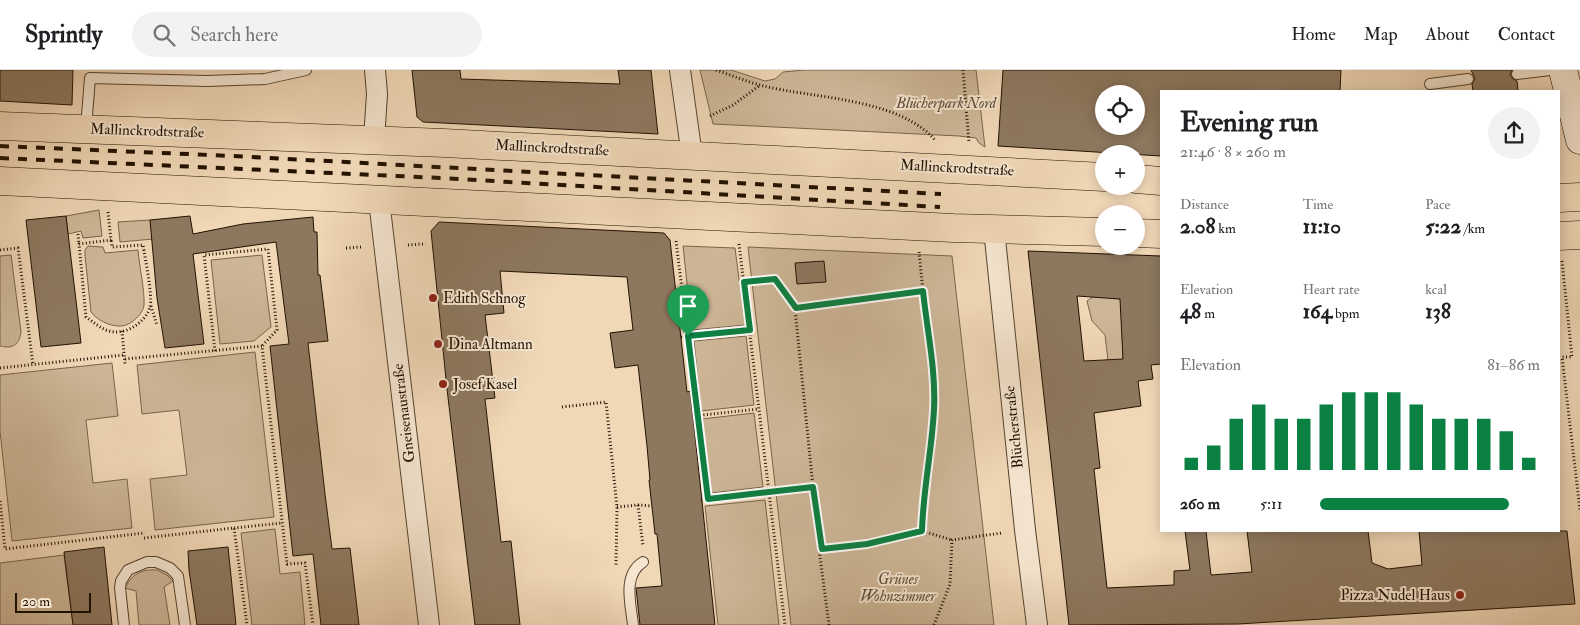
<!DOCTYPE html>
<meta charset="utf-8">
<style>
:root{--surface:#fff;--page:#f2f2f2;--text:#202124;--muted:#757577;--line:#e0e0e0;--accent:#0b8043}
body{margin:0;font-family:"IM FELL Double Pica",serif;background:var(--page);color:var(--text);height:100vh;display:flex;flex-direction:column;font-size:19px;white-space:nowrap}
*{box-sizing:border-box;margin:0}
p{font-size:16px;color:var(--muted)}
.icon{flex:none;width:28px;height:28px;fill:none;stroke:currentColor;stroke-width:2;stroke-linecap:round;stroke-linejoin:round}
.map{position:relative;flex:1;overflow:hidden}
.side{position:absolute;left:1160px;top:20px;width:400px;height:442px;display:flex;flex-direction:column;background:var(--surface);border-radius:0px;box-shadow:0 2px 12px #0003}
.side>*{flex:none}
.fabs{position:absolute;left:1095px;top:15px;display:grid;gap:10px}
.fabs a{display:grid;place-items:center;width:50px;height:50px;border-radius:50%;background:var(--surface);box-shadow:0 2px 12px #0003;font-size:25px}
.scale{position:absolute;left:15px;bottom:12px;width:76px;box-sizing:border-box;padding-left:5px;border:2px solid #221200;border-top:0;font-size:14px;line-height:18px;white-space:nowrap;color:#221200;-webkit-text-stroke:4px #f5e5d0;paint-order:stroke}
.pin{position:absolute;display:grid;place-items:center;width:42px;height:42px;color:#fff;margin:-51px -21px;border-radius:50% 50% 50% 0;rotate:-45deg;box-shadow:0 0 5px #0007}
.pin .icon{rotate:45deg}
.round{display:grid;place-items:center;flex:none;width:52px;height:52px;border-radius:26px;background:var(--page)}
.overview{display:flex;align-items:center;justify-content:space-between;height:85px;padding:0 20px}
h1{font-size:28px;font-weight:700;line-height:38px}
.metrics{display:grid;grid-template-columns:repeat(3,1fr);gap:8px;height:85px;padding:5px 20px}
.metrics div{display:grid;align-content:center}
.metrics b{font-size:21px;font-weight:700}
.metrics small{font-size:14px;font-weight:400}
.metrics p{font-size:14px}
.chart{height:140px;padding:10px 20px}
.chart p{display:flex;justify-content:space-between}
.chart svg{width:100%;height:90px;margin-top:5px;stroke:var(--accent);stroke-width:6}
ul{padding:0 20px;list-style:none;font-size:16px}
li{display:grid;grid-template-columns:80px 60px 1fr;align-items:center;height:38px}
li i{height:12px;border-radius:6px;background:var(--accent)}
header{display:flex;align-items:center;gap:30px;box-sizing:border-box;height:70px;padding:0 25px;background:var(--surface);border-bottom:1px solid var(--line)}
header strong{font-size:24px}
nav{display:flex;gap:28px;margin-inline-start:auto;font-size:18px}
.search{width:350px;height:45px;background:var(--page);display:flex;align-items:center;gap:12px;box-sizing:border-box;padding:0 18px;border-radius:28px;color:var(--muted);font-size:19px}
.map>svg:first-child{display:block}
</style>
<header>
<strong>Sprintly</strong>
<div class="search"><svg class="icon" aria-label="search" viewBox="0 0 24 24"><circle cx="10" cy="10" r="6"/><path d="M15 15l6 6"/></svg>Search here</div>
<nav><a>Home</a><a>Map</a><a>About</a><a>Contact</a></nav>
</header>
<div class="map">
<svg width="1580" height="555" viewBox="0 0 1580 555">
<rect width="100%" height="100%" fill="#f0d7b6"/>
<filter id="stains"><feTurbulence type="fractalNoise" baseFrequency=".004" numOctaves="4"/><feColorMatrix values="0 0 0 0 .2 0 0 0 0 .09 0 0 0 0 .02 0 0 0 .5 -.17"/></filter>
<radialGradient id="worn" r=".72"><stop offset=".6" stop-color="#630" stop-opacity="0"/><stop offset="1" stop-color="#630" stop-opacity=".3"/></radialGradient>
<g fill="#cdb697" stroke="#78644c">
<path d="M700,0H731L765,11L775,9L783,2L804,0H976L985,77L979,73L976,68L959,66L713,54Z"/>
<path d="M99,140L102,166L83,168L81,161L68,164L66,146Z"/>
<path d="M150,150L153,169L120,172L118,152Z"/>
<path d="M88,176L103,177L105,183L138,180C139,195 145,221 144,235C143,245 129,257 119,256C109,256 97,250 91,242L85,186V180Z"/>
<path d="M683,176L735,178L745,255L692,260Z"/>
<path d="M748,177L952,186L994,555H791Z"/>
<path d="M11,185L21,262C19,275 13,279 0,276V186Z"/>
<path d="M262,185L271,257L254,271L220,274L211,190Z"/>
<path d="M1094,226L1121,229L1123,289L1109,299L1105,265L1092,251L1087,231Z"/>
<path d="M746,266L754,335L701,341L694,271Z"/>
<path d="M255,282L274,447L155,460L150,409L187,405L179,340L142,344L137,295Z"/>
<path d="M112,293L118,346L86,350L93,413L127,409L132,458L12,471L0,361V305Z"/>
<path d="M754,343L763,417L711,423L702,349Z"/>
<path d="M765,430L779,555H718L705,436Z"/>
<path d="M275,459L280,504L300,502L305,555H252L241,463Z"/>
<path d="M64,485L73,555H0V493Z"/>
<path d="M157,500L167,505L173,511L164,517L170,555H139L136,521L125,518C132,504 141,499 157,500Z"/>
</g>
<g fill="#8d785f" stroke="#221200" fill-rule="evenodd">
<path d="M0,0H73L72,35L0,31Z"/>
<path d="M412,0H460L461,9L620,14L618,0H651L658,64L423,52L417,47Z"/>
<path d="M1003,0H1341L1340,21H1161V86L998,76ZM1104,24H1136V56H1104Z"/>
<path d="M1471,0H1512L1510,5L1512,8L1517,11L1518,21H1473L1472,14L1475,9Z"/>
<path d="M66,146L81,273L41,277L26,150Z"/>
<path d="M190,146L193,164L243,154L313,147L314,162H317L318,205H320L328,271L308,273L325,424L332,479L350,478L359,555H321L313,484L293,486L270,276L289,274L276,172L193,184L204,274L165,278L157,228L150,150Z"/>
<path d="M439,152L664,163L670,170L687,322L690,321L693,346L715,555H640L636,518L662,516L657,464H655L649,410H650L647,376L638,295L615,298L610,263L633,260L627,207L500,201L504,243L485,245L495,328L485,329L501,472L511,471L520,555H475L447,319L431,161Z"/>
<path d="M1028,181L1161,186V294L1151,295L1153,309L1138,311L1141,336L1094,343L1100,398L1094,399L1107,518L1174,515V501L1190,500L1185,461H1206L1211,505L1252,502L1247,461H1368L1372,493L1388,499L1422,495L1419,461H1567L1575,534L1238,554L1069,555ZM1077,226L1120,229L1123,289L1084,291Z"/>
<path d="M824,191L826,212L797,214L795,193Z"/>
<path d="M104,477L112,555H73L64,482Z"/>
<path d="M228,477L236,555H197L189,500L188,481Z"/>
</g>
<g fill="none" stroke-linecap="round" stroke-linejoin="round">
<g stroke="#56432e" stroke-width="12">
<g id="lane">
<path d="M1517,4L1550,0"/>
<path d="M1430,14L1468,9"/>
<path d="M86,58L90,8L207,11L265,9L306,0"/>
<path d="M124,555L120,518L121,511L128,500L147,492H156L170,498L178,506L185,555"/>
<path d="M633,555C631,535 622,505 643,492"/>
</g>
</g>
<g stroke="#56432e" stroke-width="22">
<g id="street">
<path d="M680,0L692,86"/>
<path d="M374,70L377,24L375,0"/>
<path d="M379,130L429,555"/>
<path d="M994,159L1025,460L1037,555"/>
</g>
</g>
<g stroke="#221200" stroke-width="29">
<path id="secondary" d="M1563,0L1580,70"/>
</g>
<g stroke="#221200" stroke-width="29">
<g id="primary">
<path d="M0,56L444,73L1104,107"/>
<path d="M1136,109L1161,111"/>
<path d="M0,111L953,158L1104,162"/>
<path d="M1559,128L1580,127"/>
<path d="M1136,163L1161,164"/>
<path d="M1559,166L1580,165"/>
</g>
</g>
<g stroke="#221200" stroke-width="3" stroke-dasharray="1 2.5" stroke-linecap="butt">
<path d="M716,0C731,5 745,11 760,15C813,29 898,27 936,71"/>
<path d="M963,0L969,73"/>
<path d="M710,46L733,35L759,16"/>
<path d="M108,142L111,170L79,174L86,247C93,252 99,257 106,260C123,267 145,254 150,237C153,226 145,188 143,175L112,177L111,170"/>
<path d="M78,164L79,174"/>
<path d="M676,171L708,429"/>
<path d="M739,174L785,555"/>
<path d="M408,175L424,174"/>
<path d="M346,178L361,177"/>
<path d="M0,180L18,178L33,295"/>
<path d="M919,182L923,221"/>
<path d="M1562,191L1572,287H1562L1580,440"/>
<path d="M744,212L775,209L795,239L813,417"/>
<path d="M151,236L157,255"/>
<path d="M795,239L923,221C927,260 936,301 934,339C932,380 922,420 922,461"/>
<path d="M122,261L125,294"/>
<path d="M681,267L750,260"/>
<path d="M215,281L204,185L268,179L277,260L262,276"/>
<path d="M125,289L262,276L287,494L305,493L313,555"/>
<path d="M0,298L124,285"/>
<path d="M562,337L606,332L617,437L616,497"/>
<path d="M693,346L759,339"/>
<path d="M701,430L813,417L823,479"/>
<path d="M0,431L5,479L144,463"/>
<path d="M638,435L643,476"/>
<path d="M617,437L638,435L652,436"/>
<path d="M234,458L282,453"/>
<path d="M144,468L234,458L247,555"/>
<path d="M829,555L819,479L867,474L922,461L952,470"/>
<path d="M934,555L950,514L952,470L1002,463"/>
</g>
<use href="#lane" stroke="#f5e5d0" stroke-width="10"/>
<use href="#street" stroke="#f5e5d0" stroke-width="20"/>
<use href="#secondary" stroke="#f5e5d0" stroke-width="28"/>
<use href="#primary" stroke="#f0d7b6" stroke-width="28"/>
<g stroke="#221200" stroke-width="4" stroke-dasharray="9 9" stroke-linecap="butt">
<path d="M0,76L233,86L941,124"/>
<path d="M0,88L441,108L940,137"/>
</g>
</g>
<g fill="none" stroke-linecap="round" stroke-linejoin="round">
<g stroke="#fff" stroke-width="10">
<path id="route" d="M775,209L796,238L923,221C927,260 936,300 934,339C932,380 923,420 922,461L867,474L822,479L813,417L708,429L688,266L750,260L744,212Z"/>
</g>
<use href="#route" stroke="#0b8043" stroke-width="6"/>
</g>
<g fill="#8f2418" stroke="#f5e5d0" stroke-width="2">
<circle cx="433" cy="228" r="5"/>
<circle cx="438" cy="274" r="5"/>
<circle cx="443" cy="314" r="5"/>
<circle cx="1460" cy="525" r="5"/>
</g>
<g text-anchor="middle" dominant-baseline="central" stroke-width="4" stroke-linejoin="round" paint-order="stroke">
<g font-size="15" font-style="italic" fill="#5e4b35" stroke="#f5e5d0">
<text x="946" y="33">Blücherpark Nord</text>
<text x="898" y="509">Grünes<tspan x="898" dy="17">Wohnzimmer</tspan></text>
</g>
<g font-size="15" fill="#221200" stroke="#f5e5d0">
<text transform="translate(147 61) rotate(2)">Mallinckrodtstraße</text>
<text transform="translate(552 78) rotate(3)">Mallinckrodtstraße</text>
<text transform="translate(957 98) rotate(3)">Mallinckrodtstraße</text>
<text transform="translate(404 343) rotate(-97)">Gneisenaustraße</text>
<text transform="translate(1014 357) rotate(-96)">Blücherstraße</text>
</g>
<g font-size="15" fill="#221200" stroke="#f5e5d0" text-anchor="start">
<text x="443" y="228">Edith Schnog</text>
<text x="448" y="274">Dina Altmann</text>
<text x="453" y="314">Josef Kasel</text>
<text x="1450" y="525" text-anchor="end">Pizza Nudel Haus</text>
</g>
</g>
<rect width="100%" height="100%" filter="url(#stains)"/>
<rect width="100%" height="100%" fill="url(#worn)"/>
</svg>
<div class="fabs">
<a><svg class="icon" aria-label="locate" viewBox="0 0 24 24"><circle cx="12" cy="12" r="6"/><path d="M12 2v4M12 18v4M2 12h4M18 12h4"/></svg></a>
<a>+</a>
<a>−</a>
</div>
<div class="scale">20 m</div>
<div class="pin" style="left:688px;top:266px;background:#1e9e55"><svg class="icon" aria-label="arrive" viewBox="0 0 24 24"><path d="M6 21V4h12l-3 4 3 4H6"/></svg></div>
<section class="side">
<div class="overview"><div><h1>Evening run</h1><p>21:46 · 8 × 260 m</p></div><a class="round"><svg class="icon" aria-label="share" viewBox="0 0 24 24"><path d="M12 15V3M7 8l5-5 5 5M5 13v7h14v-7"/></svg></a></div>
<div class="metrics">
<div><p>Distance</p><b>2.08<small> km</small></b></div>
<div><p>Time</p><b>11:10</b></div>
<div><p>Pace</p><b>5:22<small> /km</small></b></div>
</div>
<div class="metrics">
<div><p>Elevation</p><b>48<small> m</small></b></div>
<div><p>Heart rate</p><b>164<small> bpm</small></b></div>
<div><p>kcal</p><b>138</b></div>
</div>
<div class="chart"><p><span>Elevation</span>81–86 m</p>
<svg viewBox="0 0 160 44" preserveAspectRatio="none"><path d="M5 44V38M15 44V32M25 44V19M35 44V12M45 44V19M55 44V19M65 44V12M75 44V6M85 44V6M95 44V6M105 44V12M115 44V19M125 44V19M135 44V19M145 44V25M155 44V38"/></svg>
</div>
<ul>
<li><b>260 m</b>5:11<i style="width:86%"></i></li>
</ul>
</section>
</div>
